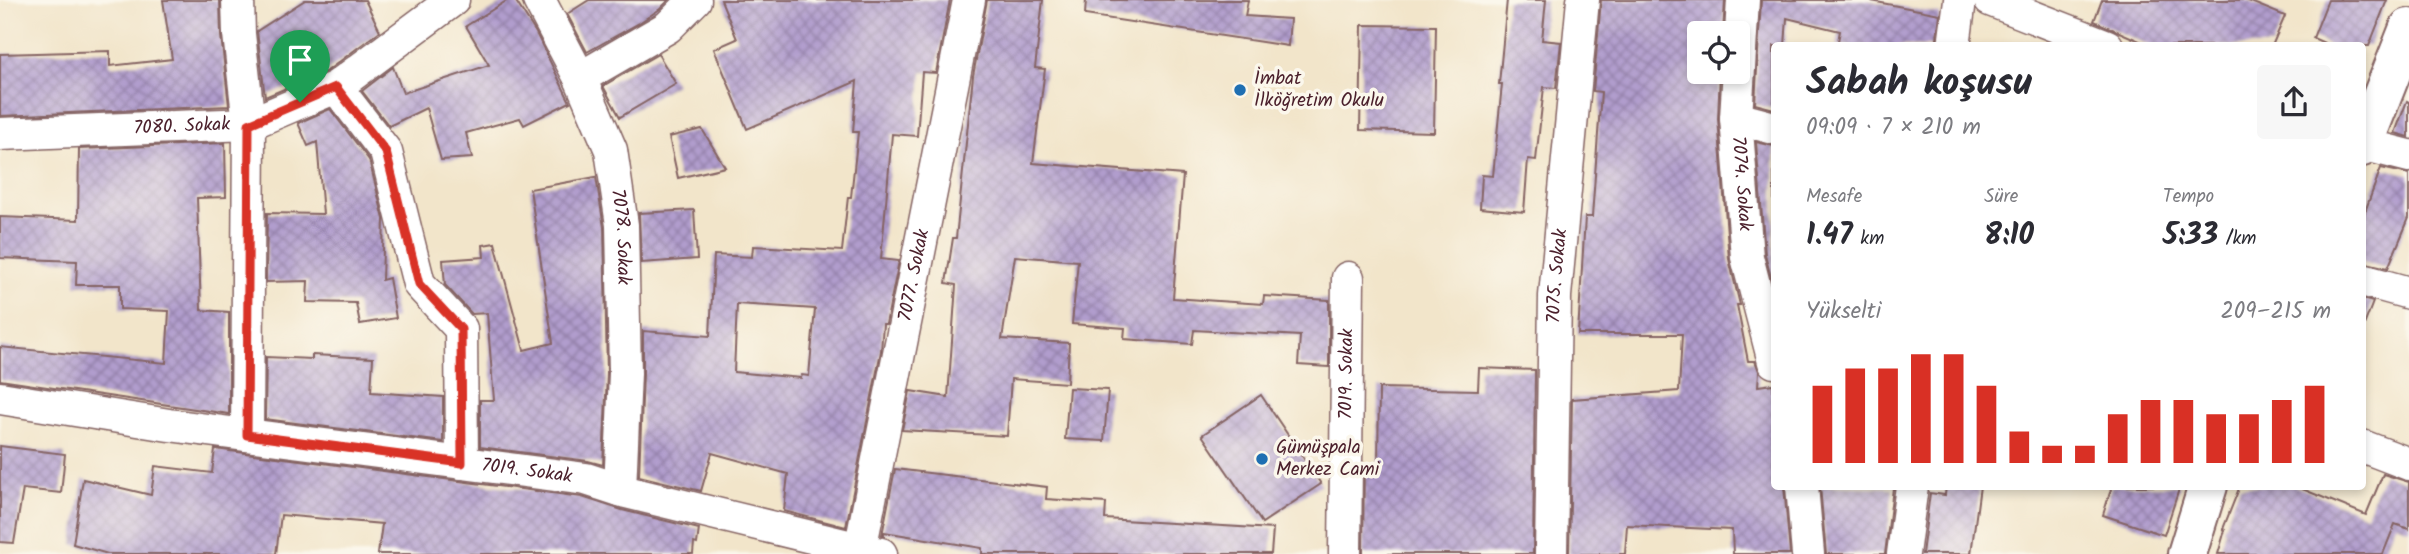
<!DOCTYPE html>
<html lang="tr">
<meta charset="utf-8">
<style>
:root{--surface:#fff;--page:#f7f7f7;--text:#2b2b33;--muted:#7c7c81;--accent:#d93025}
body{margin:0;font-family:Kalam,sans-serif;background:var(--page);color:var(--text);height:100vh;display:flex;flex-direction:column;font-size:26px;white-space:nowrap}
*{box-sizing:border-box;margin:0}
p{font-size:23px;color:var(--muted)}
.icon{flex:none;width:38px;height:38px;fill:none;stroke:currentColor;stroke-width:2;stroke-linecap:round;stroke-linejoin:round}
.map{position:relative;flex:1;overflow:hidden}
.panel{position:absolute;left:1771px;top:42px;width:595px;height:448px;display:flex;flex-direction:column;background:var(--surface);border-radius:7px;box-shadow:0 4px 10px #0003}
.panel>*{flex:none}
.controls{position:absolute;left:1687px;top:21px;display:grid;gap:14px}
.controls a{display:grid;place-items:center;width:63px;height:63px;border-radius:7px;background:var(--surface);box-shadow:0 4px 10px #0003;font-size:35px}
.pin{position:absolute;display:grid;place-items:center;width:60px;height:60px;color:#fff;margin:-72px -30px;border-radius:50% 50% 50% 0;rotate:-45deg;box-shadow:0 0 7px #0007}
.pin .icon{rotate:45deg}
.round{display:grid;place-items:center;flex:none;width:74px;height:74px;border-radius:7px;background:var(--page)}
.headline{display:flex;align-items:center;justify-content:space-between;height:119px;padding:0 35px}
h1{font-size:38px;font-weight:700;line-height:52px}
.metrics{display:grid;grid-template-columns:repeat(3,1fr);gap:10px;height:119px;padding:7px 35px}
.metrics div{display:grid;align-content:center}
.metrics b{font-size:30px;font-weight:700}
.metrics small{font-size:19px;font-weight:400}
.metrics p{font-size:19px}
.chart{height:196px;padding:14px 35px}
.chart p{display:flex;justify-content:space-between}
.chart svg{width:100%;height:126px;margin-top:7px;stroke:var(--accent);stroke-width:6}
.map>svg:first-child{display:block}
</style>
<div class="map">
<svg width="2409" height="554" viewBox="0 0 2409 554">
<defs>
<pattern id="building-cross-hatch" width="8" height="8" patternUnits="userSpaceOnUse" patternTransform="scale(1.75)"><rect width="8" height="8" fill="#b19dcd"/><path d="M0 0l8 8M0 8l8-8" fill="none" stroke="#927fa7"/></pattern>
</defs>
<rect width="100%" height="100%" fill="#fbf7ec"/>
<filter id="ink" filterUnits="userSpaceOnUse"><feTurbulence type="fractalNoise" baseFrequency=".0143" numOctaves="2"/><feDisplacementMap in="SourceGraphic" scale="14" xChannelSelector="R" yChannelSelector="G"/><feConvolveMatrix kernelMatrix="1 2 1 2 8 2 1 2 1" color-interpolation-filters="sRGB"/></filter>
<filter id="wash" filterUnits="userSpaceOnUse"><feTurbulence type="fractalNoise" baseFrequency=".00686" numOctaves="4" result="noise"/><feDisplacementMap in="SourceGraphic" scale="28" xChannelSelector="R" yChannelSelector="G"/><feGaussianBlur stdDeviation="1.57" result="paint"/><feColorMatrix in="noise" values="0 0 0 0 0 0 0 0 0 0 0 0 0 0 0 0 0 1.4 0 .05"/><feComposite in="paint" operator="in"/></filter>
<g filter="url(#wash)">
<rect width="100%" height="100%" fill="#f2e5ca"/>
<g id="blocks">
<g fill="url(#building-cross-hatch)" fill-rule="evenodd">
<path d="M163,0H220L221,36L229,106L0,116V54L110,51V66L172,59Z"/>
<path d="M305,0H365L380,31L327,71L265,97L257,31Z"/>
<path d="M508,0H515L536,33L570,102L524,125L520,118L466,133L472,158L441,160L426,108L389,126L362,91L393,67L403,93L489,65L466,26Z"/>
<path d="M589,0H669L660,9L639,23L587,52L567,14Z"/>
<path d="M721,0H950L936,73L922,72L917,136L892,134L881,259L899,261L886,324H883L881,351L846,527L784,511L788,474L712,453L701,491L639,476L643,374V331L710,336L714,255L752,257L753,246L842,251L848,197H851L858,132H853L857,81L747,129L714,49L737,39ZM737,304L815,309L809,376L802,375L801,378L734,372Z"/>
<path d="M987,0H1043L1035,68L1045,69L1033,163L1183,175L1173,298L1263,304L1264,296L1329,300V367L1298,365L1300,336L1194,330L1192,344L1124,339L1125,328L1072,324L1078,261L1015,256L1002,339L1069,343L1067,383L1011,379L1007,436L902,430L910,391L948,397L956,285L946,283L953,238H956L973,76Z"/>
<path d="M1086,0H1248L1245,16L1290,19L1288,46L1085,15Z"/>
<path d="M1507,0H1546L1542,40L1561,42L1556,88L1544,87L1536,160L1528,159L1524,212L1480,208L1482,175L1493,176L1502,84H1499Z"/>
<path d="M1601,0H1725L1723,33H1699V72H1720L1718,119L1729,259L1740,305H1737L1748,361H1755L1759,371L1758,386L1773,384L1774,486H1784L1790,554H1733L1732,530L1627,525L1625,554H1569L1572,399L1679,391L1682,334H1578L1585,217H1592L1601,92L1593,91Z"/>
<path d="M1761,0H1866L1940,14L1936,46H1837L1840,31L1787,18L1785,46H1774V109L1755,104Z"/>
<path d="M2102,0H2246L2285,16L2272,46H2151L2094,21Z"/>
<path d="M2328,0H2387L2369,46H2331L2313,38Z"/>
<path d="M1362,25L1436,26L1434,132L1360,130Z"/>
<path d="M658,54L676,84L620,117L603,86Z"/>
<path d="M2407,101L2409,102V137L2395,133Z"/>
<path d="M330,109L369,160L384,219L382,280L389,278L396,318L360,324L356,303L307,302L308,281L266,282L267,213L323,214L317,142L308,146L298,123Z"/>
<path d="M702,129L725,167L678,178L669,137Z"/>
<path d="M1756,142L1774,146V290L1765,254Z"/>
<path d="M225,143L226,197L197,198L201,310L229,312V414L0,380V347L166,363L169,311L120,309V285H76L77,261L0,258V217L78,220L79,149Z"/>
<path d="M2381,168L2409,174V218L2388,268L2362,262V220Z"/>
<path d="M596,177L604,227L607,373L603,465L588,461L480,447V400H494L487,313L472,314L445,285L443,260L484,257L483,245L495,243L524,350L553,343L530,189Z"/>
<path d="M694,210L697,259L641,263L639,213Z"/>
<path d="M2362,299L2373,302L2363,328L2362,327Z"/>
<path d="M312,355L373,358L371,392L443,397V442L265,419L266,357L312,359Z"/>
<path d="M1479,368L1535,370L1533,554H1363L1364,465H1378L1379,388L1478,390Z"/>
<path d="M1069,388L1108,390L1104,441L1065,439Z"/>
<path d="M1261,395L1321,484L1262,523L1202,435Z"/>
<path d="M0,446L65,454L61,493L23,489L14,543L0,542Z"/>
<path d="M215,449L582,497L622,510L699,529L697,544L694,543L693,554H378L382,524L281,515L276,554H108L73,544L83,479L151,495L155,466L212,473Z"/>
<path d="M895,469L1047,487L1046,499L1106,503L1105,519L1273,529L1271,554H982V548L884,532V536L882,535Z"/>
<path d="M2383,474L2409,482V529L2395,524L2383,554H2218L2225,530L2223,529L2240,486H2295L2366,515Z"/>
<path d="M1820,486L1893,488L1885,554H1826Z"/>
<path d="M1946,486H1980L1971,554H1922L1930,493L1945,495Z"/>
<path d="M2112,486H2180L2164,535L2103,515Z"/>
</g>
</g>
</g>
<g filter="url(#ink)">
<use href="#blocks" fill-opacity="0" stroke="#856463" stroke-width="2"/>
<g fill="none" stroke-linecap="round" stroke-linejoin="round">
<g stroke="#856463" stroke-width="35">
<g id="street">
<path d="M238,0L239,34L249,124L247,435"/>
<path id="s1" d="M539,0L580,78L611,150L622,225L625,373L620,490"/>
<path id="s2" d="M1743,0L1736,118L1747,257L1774,362"/>
<path d="M1990,0L2107,46"/>
<path d="M1954,46L1960,0"/>
<path d="M580,78L668,27L695,0"/>
<path d="M336,87L386,152L419,284L461,329L462,463"/>
<path d="M1736,118L1774,128"/>
<path id="s3" d="M0,134L249,124L336,87L453,0"/>
<path d="M2362,144L2409,156"/>
<path d="M2362,280L2409,293"/>
<path id="s4" d="M0,398L169,425L586,479L626,492L881,554"/>
<path d="M2362,446L2409,464"/>
<path d="M1802,486L1808,554"/>
<path id="s5" d="M860,550L969,0"/>
<path id="s6" d="M1345,554L1348,278"/>
<path id="s7" d="M1551,554L1555,296L1583,0"/>
<path d="M1903,554L1912,486"/>
</g>
</g>
<g stroke="#856463" stroke-width="42">
<g id="secondary">
<path d="M2362,147L2409,28"/>
<path d="M2187,554L2208,486"/>
</g>
</g>
<use href="#street" stroke="#fff" stroke-width="32"/>
<use href="#secondary" stroke="#fff" stroke-width="38"/>
</g>
</g>
<g fill="none" stroke-linecap="round" stroke-linejoin="round" filter="url(#ink)">
<g stroke="#fff" stroke-width="14">
<path id="route" d="M336,87L386,152L419,284L461,329L462,463L247,435L249,124Z"/>
</g>
<use href="#route" stroke="#d93025" stroke-width="9"/>
</g>
<g fill="#1f6fb2" stroke="#fbf7ec" stroke-width="2.5">
<circle cx="1240" cy="90" r="7"/>
<circle cx="1262" cy="459" r="7"/>
</g>
<g text-anchor="middle" dominant-baseline="central" stroke-width="7" stroke-linejoin="round" paint-order="stroke">
<g font-size="19" fill="#4a1f2b" stroke="#fbf7ec" text-anchor="start">
<text x="1254" y="79">İmbat<tspan x="1254" dy="22">İlköğretim Okulu</tspan></text>
<text x="1276" y="448">Gümüşpala<tspan x="1276" dy="22">Merkez Cami</tspan></text>
</g>
<g font-size="19" fill="#4a1f2b" stroke="#fbf7ec">
<text stroke="none"><textPath href="#s3" startOffset="182">7080. Sokak</textPath></text>
<text stroke="none"><textPath href="#s2" startOffset="184">7074. Sokak</textPath></text>
<text stroke="none"><textPath href="#s1" startOffset="254">7078. Sokak</textPath></text>
<text stroke="none"><textPath href="#s5" startOffset="280">7077. Sokak</textPath></text>
<text stroke="none"><textPath href="#s7" startOffset="278">7075. Sokak</textPath></text>
<text stroke="none"><textPath href="#s6" startOffset="180">7019. Sokak</textPath></text>
<text stroke="none"><textPath href="#s4" startOffset="532">7019. Sokak</textPath></text>
</g>
</g>
</svg>
<div class="controls">
<a><svg class="icon" aria-label="locate" viewBox="0 0 24 24"><circle cx="12" cy="12" r="6"/><path d="M12 2v4M12 18v4M2 12h4M18 12h4"/></svg></a>
</div>
<div class="pin" style="left:300px;top:102px;background:#1e9e55"><svg class="icon" aria-label="arrive" viewBox="0 0 24 24"><path d="M6 21V4h12l-3 4 3 4H6"/></svg></div>
<section class="panel">
<div class="headline"><div><h1>Sabah koşusu</h1><p>09:09 · 7 × 210 m</p></div><a class="round"><svg class="icon" aria-label="share" viewBox="0 0 24 24"><path d="M12 15V3M7 8l5-5 5 5M5 13v7h14v-7"/></svg></a></div>
<div class="metrics">
<div><p>Mesafe</p><b>1.47<small> km</small></b></div>
<div><p>Süre</p><b>8:10</b></div>
<div><p>Tempo</p><b>5:33<small> /km</small></b></div>
</div>
<div class="chart"><p><span>Yükselti</span>209–215 m</p>
<svg viewBox="0 0 160 44" preserveAspectRatio="none"><path d="M5 44V17M15 44V11M25 44V11M35 44V6M45 44V6M55 44V17M65 44V33M75 44V38M85 44V38M95 44V27M105 44V22M115 44V22M125 44V27M135 44V27M145 44V22M155 44V17"/></svg>
</div>
</section>
</div>
